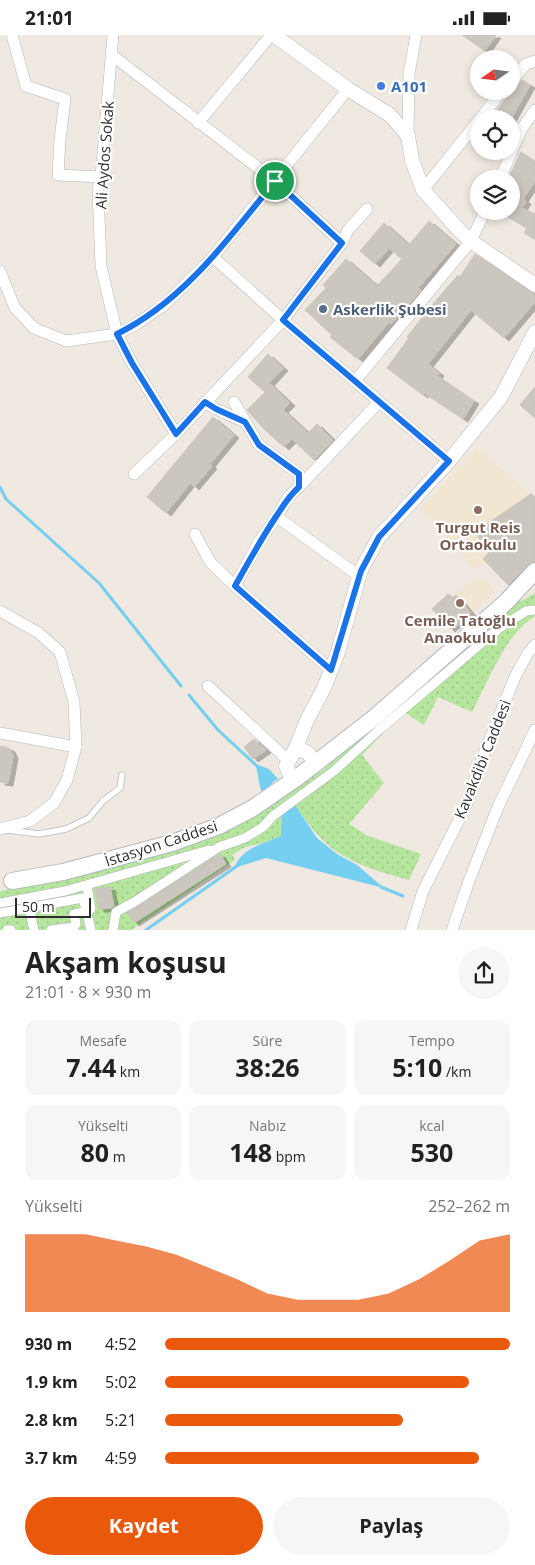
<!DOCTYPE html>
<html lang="tr">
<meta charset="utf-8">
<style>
:root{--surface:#fff;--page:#f6f6f6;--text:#222;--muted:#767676;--accent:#ea580c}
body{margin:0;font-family:"Open Sans",sans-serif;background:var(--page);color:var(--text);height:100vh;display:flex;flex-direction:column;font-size:19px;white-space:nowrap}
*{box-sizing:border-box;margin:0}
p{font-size:16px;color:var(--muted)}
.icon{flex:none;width:28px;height:28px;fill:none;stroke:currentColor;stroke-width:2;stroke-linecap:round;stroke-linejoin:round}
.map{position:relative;height:895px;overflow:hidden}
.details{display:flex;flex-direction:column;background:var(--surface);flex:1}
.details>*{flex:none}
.needle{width:32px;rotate:256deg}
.tools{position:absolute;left:470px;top:15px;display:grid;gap:10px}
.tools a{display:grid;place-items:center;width:50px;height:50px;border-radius:50%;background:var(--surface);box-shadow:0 2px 8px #0003;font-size:25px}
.scale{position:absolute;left:15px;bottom:12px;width:76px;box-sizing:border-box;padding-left:5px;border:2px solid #2e2e2e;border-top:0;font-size:14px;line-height:18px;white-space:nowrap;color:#2e2e2e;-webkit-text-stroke:4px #fff;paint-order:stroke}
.pin{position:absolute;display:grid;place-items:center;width:42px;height:42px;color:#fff;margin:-21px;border:2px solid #fff;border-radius:50%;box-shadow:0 1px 5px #0007}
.round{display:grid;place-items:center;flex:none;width:52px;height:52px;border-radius:26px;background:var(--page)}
.summary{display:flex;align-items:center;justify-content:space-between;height:85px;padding:0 25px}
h1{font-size:28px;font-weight:700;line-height:38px}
.stats{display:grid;grid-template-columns:repeat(3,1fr);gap:8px;height:85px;padding:5px 25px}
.stats div{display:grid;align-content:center;border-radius:12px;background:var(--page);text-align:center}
.stats b{font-size:25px;font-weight:700}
.stats small{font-size:14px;font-weight:400}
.stats p{font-size:14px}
.chart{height:140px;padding:10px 25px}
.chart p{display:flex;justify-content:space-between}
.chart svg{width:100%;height:90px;margin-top:5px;fill:var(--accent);opacity:.7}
.button{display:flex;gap:10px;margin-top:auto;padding:10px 25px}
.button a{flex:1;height:58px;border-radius:30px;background:var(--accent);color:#fff;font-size:20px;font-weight:700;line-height:58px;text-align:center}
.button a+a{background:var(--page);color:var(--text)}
ul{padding:0 25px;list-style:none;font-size:16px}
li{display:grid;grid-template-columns:80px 60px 1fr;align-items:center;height:38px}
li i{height:12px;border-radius:6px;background:var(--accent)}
.status{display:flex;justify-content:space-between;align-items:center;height:35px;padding:0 25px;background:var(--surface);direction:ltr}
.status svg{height:14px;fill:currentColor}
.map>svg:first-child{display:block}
</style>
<div class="status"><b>21:01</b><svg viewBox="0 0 49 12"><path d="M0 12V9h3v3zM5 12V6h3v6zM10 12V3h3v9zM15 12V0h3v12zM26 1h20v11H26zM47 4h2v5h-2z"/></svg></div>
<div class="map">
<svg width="535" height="895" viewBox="0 0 535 895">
<defs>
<pattern id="grass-dots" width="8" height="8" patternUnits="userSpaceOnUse" patternTransform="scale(1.25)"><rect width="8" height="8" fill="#b6e59e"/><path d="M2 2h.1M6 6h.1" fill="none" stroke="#9dc588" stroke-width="1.8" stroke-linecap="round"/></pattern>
<filter id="shadow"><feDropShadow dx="5" dy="3" stdDeviation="0" flood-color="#0004"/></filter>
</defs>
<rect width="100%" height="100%" fill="#efe9e1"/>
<g fill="#f0e6d1">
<path d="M477,413L535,462V477L483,523L485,526L474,535L420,473Z"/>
<path d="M478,543L486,545L494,554L491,560L458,590L456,589L450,594L432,574L448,559L454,562L472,545Z"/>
</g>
<path fill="url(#grass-dots)" d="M535,558V581C504,601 489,645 472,677L438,662L424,690L404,677L362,720L384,748L349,789L368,801L421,819L409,845C384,838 358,831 336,816C322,807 304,784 295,770L281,801L263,808L245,812L232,820L235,825L131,895H0V856L89,838L195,809L232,792L269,771L324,734L338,718L518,565L521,566Z"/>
<g fill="#75cff0">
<path d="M255,729L269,734L278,744L274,746L263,759C258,750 259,739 255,729Z"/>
<path d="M295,770L317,803L337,819L357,830L384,853L266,823L234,833C242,813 262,809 281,801L282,779Z"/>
</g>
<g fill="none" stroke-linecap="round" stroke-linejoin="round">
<g stroke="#75cff0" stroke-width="3">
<path d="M0,452L6,464L99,548L181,651"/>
<path d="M189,660L218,695L257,731"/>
<path d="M381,852L403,861"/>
<path d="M146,895L237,831"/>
</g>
</g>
<g fill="#cbc7bf" stroke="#cbc5ba" filter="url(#shadow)">
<path d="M462,0H496L485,16Z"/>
<path d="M522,45L530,50L511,84H490L508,61L509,56H511V53L516,51Z"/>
<path d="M521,117L535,127V146L523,164L526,166L522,173L535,179V204L524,198L527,193L498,176H511V144H508Z"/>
<path d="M429,186L456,209L418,253L421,255L405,274L391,289L389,287L358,324L330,302L332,300L305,275L326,253L323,250L346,224L377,251L402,224L389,213L375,229L360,216L384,188L409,210Z"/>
<path d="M475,219L531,257L535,261V267L504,303L471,275L428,329L439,338L437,341L474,366L463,384L424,358L423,360L387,333L409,303L407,302L433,269L458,240L460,242Z"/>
<path d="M268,319L283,333L269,348L290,368L283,375L308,398L317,389L333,405L314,425L292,404L284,412L264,394L247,375L265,357L248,342Z"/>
<path d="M535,352V383L520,370Z"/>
<path d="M213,382L234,400L210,429L212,431L194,452L190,448L166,478L147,462Z"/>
<path d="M531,459L535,462V526L528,529L508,550L483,524L489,518L475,497Z"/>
<path d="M448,559L453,562L456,560L471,578L458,590L456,589L450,594L432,574Z"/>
<path d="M254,704L266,715L253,724L244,712Z"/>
<path d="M0,711L6,712L10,714L13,721L8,748L0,747Z"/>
<path d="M220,819L226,829L134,888L128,877Z"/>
<path d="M110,852L114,871L111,873L99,874L95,854Z"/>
</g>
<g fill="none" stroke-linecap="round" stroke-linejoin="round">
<g stroke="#b4b7c1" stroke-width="7">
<path id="service" d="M7,795L39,799L66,794L89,783L103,766L120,753L122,740"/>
</g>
<g stroke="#b4b7c1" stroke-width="10">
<g id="pedestrian">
<path d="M0,868L65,856L209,815"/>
<path d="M28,868L34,895"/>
<path d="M0,878L83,863L91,895"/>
<path d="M7,895H11"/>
<path d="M51,895L74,892L76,889L74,879L86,877L91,874L87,851"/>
<path d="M113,895L116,877L136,866L219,812L245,803L263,792L273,781L334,736L379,695L498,594L526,576L535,575"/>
</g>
</g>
<g stroke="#b4b7c1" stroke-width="12">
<g id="minor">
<path d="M12,0L26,51L65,64L60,104L58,140L101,142"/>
<path d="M113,0L101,142L98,154L101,231L117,299L132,328L176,399"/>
<path d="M112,20L275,146L342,208"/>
<path d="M511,46L526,29L535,26"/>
<path d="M480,84L502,56"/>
<path d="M198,88L271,0"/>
<path d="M408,101L409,39L416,0"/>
<path d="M500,144L521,95L535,75"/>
<path d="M423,155L479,85"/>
<path d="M213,222L283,285L449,426"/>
<path d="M0,236L15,273L34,293L66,306L117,299L135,290L163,271L213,222L348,54"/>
<path d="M355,346L471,206L485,176"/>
<path d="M205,367L216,374L245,387"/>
<path d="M234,367L259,410L299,439V452L288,462L277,482"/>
<path d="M134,439L176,399L283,285L342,208L348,195L367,174"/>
<path d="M299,452L379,367"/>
<path d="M195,499L210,527L235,551L331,635"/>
<path d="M235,551L260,505L277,482L359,541"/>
<path d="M0,576L39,598L60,617L74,667L76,712L67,745L54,768L30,786L0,794"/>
<path d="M208,651L289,726"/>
<path d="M0,698L76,712"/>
<path d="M411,895L423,856L466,771L479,731L515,642L528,618L535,610"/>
<path d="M452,895L469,846L498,772L535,695"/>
</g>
</g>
<g stroke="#b4b7c1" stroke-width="15">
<g id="tertiary">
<path d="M274,0L348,54L390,80L408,101L412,125L423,155L460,196L471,206L535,250"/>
<path d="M295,715L307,685L324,653L337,620L361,535L379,502L449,426L501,362L535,297"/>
<path d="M298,742L290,739L286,731L295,715C305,714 312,719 313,729"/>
</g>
</g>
<g stroke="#b4b7c1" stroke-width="18">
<path id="secondary" d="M12,846L63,837L172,808L219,791L253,773L298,742L375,682L506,567L535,536"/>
</g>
<use href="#service" stroke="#fff" stroke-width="5.5"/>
<use href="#pedestrian" stroke="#fff" stroke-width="9"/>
<use href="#minor" stroke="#fff" stroke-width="11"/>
<use href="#tertiary" stroke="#fff" stroke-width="14"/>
<use href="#secondary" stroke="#fff" stroke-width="16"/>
</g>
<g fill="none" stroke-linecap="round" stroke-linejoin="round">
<g stroke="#fff" stroke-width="10">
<path id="route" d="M275,146L342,208L283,285L449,426L379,502L361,536L331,635L235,551C248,528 260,506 275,483C284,470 287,463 299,452V439L259,410L245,387L216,374L205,367L176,399L132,328L117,299C184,266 229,203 275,146Z"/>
</g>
<use href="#route" stroke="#1a73e8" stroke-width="6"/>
</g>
<circle fill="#3f7fe0" stroke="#fff" stroke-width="2" cx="381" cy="51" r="5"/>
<circle fill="#5c6f8a" stroke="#fff" stroke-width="2" cx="323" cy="274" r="5"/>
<g fill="#8d6e63" stroke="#fff" stroke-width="2">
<circle cx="478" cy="475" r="5"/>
<circle cx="460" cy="568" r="5"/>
</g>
<g text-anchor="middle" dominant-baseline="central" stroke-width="4.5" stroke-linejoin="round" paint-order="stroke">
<g font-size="15" font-weight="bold" fill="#366cbe" stroke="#fff" text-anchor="start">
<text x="391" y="51">A101</text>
</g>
<g font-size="15" fill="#2e2e2e" stroke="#fff">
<text transform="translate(104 120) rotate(-86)">Ali Aydos Sokak</text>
<text transform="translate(482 724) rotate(-68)">Kavakdibi Caddesi</text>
<text transform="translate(161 808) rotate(-18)">İstasyon Caddesi</text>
</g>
<g font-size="15" font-weight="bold" fill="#4e5e75" stroke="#fff" text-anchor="start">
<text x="333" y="274">Askerlik Şubesi</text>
</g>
<g font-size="15" font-weight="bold" fill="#785e54" stroke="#fff">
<text x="478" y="492">Turgut Reis<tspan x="478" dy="17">Ortaokulu</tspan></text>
<text x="460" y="585">Cemile Tatoğlu<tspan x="460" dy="17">Anaokulu</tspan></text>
</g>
</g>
</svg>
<div class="tools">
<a><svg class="needle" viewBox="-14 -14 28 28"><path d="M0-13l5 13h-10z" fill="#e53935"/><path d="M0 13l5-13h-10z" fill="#767676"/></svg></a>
<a><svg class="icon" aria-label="locate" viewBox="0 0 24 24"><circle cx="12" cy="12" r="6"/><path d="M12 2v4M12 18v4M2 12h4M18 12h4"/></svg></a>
<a><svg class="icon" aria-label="layers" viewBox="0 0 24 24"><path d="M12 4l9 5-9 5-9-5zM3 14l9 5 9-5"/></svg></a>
</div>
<div class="scale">50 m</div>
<div class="pin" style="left:275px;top:146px;background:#1e9e55"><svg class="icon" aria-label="arrive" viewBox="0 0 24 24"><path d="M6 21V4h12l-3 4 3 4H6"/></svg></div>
</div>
<section class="details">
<div class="summary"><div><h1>Akşam koşusu</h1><p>21:01 · 8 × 930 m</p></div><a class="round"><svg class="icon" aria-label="share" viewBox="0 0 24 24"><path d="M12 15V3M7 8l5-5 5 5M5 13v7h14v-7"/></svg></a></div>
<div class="stats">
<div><p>Mesafe</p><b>7.44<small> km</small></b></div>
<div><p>Süre</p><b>38:26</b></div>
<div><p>Tempo</p><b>5:10<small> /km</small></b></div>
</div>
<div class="stats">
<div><p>Yükselti</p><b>80<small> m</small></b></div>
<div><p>Nabız</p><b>148<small> bpm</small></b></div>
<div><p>kcal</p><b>530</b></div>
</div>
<div class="chart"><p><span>Yükselti</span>252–262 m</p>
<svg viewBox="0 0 160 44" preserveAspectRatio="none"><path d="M0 44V6L10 6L20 6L30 9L40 12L50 16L60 22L70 28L80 35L90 38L100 38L110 38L120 35L130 28L140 19L150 9L160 6V44z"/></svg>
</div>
<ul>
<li><b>930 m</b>4:52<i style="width:100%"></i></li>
<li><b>1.9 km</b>5:02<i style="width:88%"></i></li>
<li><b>2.8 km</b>5:21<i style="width:69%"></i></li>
<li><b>3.7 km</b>4:59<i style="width:91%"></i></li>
</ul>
<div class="button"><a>Kaydet</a><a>Paylaş</a></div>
</section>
